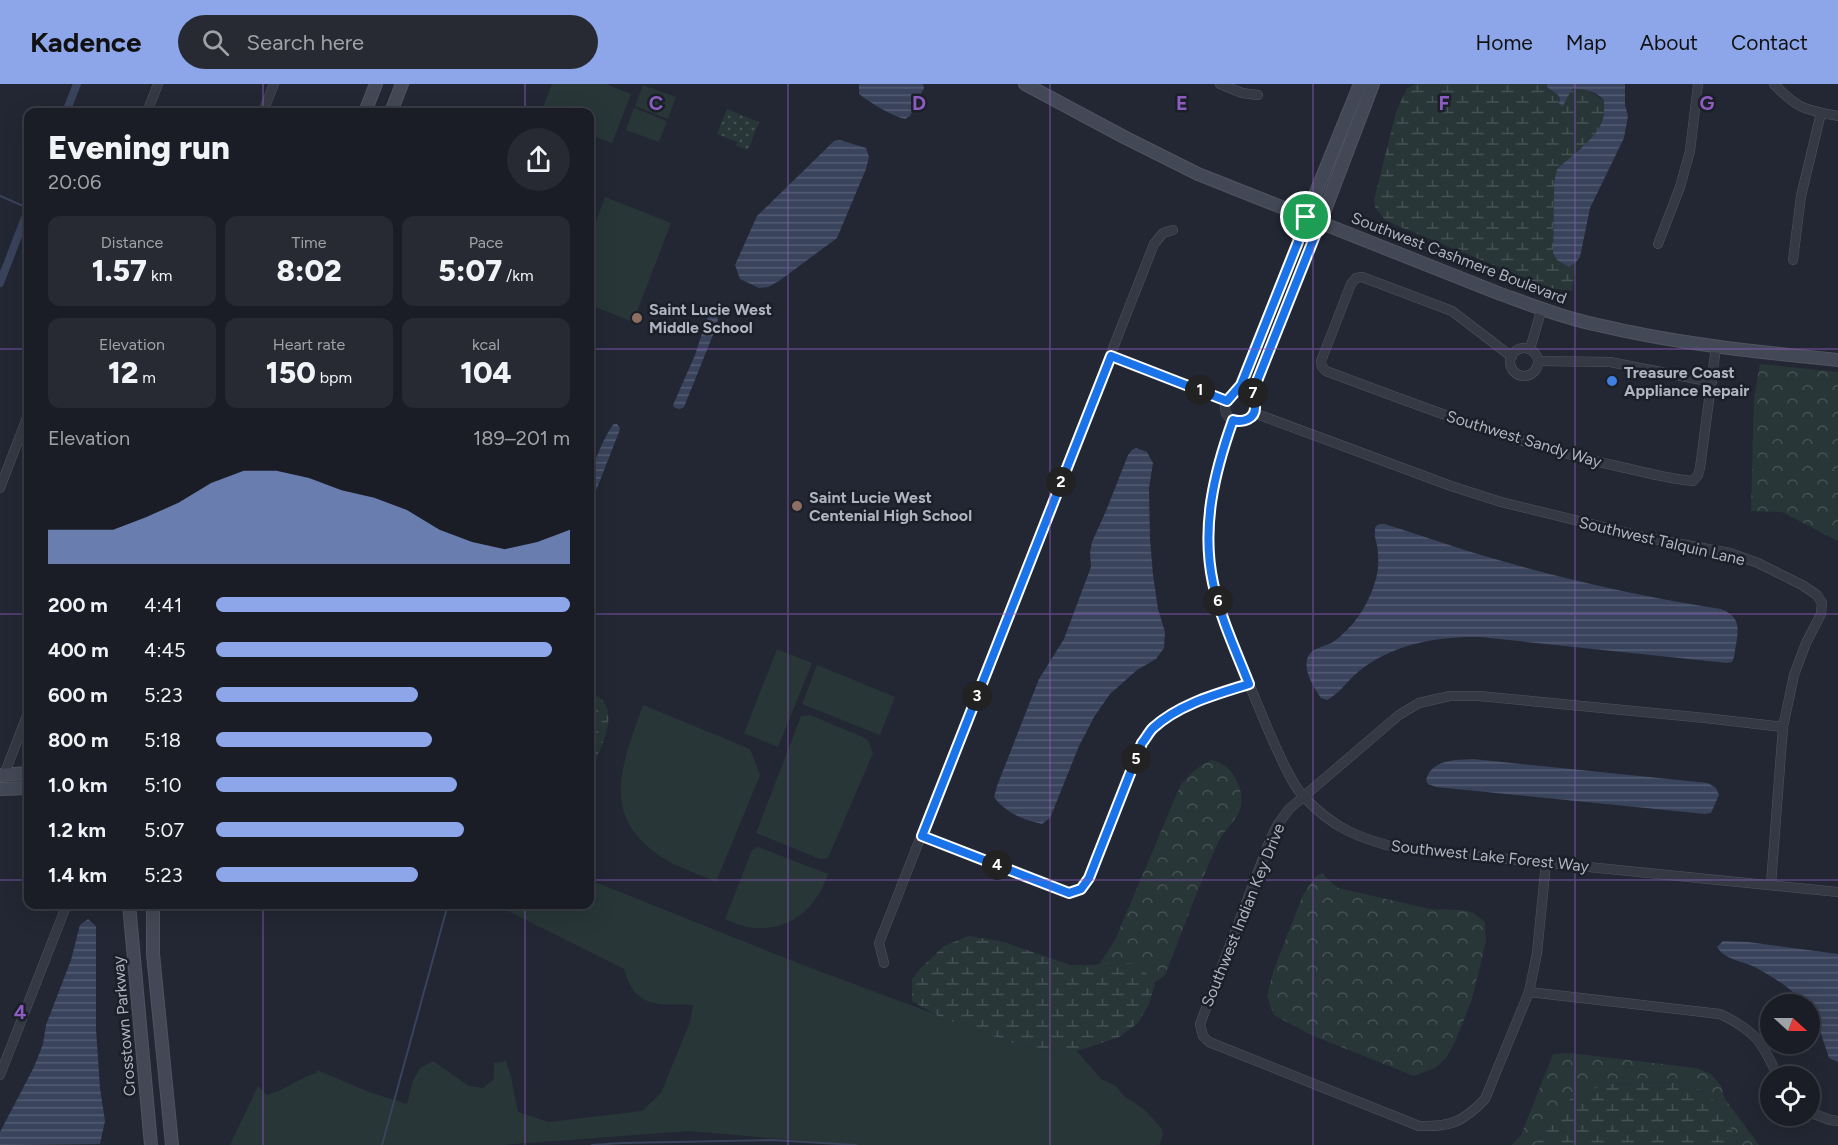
<!DOCTYPE html>
<meta charset="utf-8">
<style>
:root{--surface:#1a1d26;--page:#272a32;--text:#f1f3f6;--muted:#9fa2a7;--line:#383b43;--accent:#8ca6e9}
body{margin:0;font-family:Figtree,sans-serif;background:var(--page);color:var(--text);height:100vh;display:flex;flex-direction:column;font-size:22px;white-space:nowrap}
*{box-sizing:border-box;margin:0}
p{font-size:20px;color:var(--muted)}
.icon{flex:none;width:33px;height:33px;fill:none;stroke:currentColor;stroke-width:2;stroke-linecap:round;stroke-linejoin:round}
.map{position:relative;flex:1;overflow:hidden}
.details{position:absolute;left:24px;top:24px;width:570px;height:801px;display:flex;flex-direction:column;background:var(--surface);border-radius:12px;box-shadow:0 6px 24px #0002,0 0 0 2px var(--line)}
.details>*{flex:none}
.needle{width:39px;rotate:111deg}
.controls{position:absolute;left:1760px;top:910px;display:grid;gap:12px}
.controls a{display:grid;place-items:center;width:60px;height:60px;border-radius:50%;background:var(--surface);box-shadow:0 6px 24px #0002,0 0 0 2px var(--line);font-size:30px}
.pin{position:absolute;display:grid;place-items:center;width:51px;height:51px;color:#fff;margin:-26px;border:3px solid #fff;border-radius:50%;box-shadow:0 2px 6px #0007}
.km{position:absolute;width:30px;height:30px;margin:-15px;border-radius:50%;background:#222;color:#fff;font-size:16px;line-height:30px;text-align:center}
.round{display:grid;place-items:center;flex:none;width:63px;height:63px;border-radius:32px;background:var(--page)}
.head{display:flex;align-items:center;justify-content:space-between;height:102px;padding:0 24px}
h1{font-size:33px;font-weight:800;line-height:45px}
.metrics{display:grid;grid-template-columns:repeat(3,1fr);gap:9px;height:102px;padding:6px 24px}
.metrics div{display:grid;align-content:center;border-radius:12px;background:var(--page);text-align:center}
.metrics b{font-size:30px;font-weight:800}
.metrics small{font-size:16px;font-weight:400}
.metrics p{font-size:16px}
.chart{height:168px;padding:12px 24px}
.chart p{display:flex;justify-content:space-between}
.chart svg{width:100%;height:108px;margin-top:6px;fill:var(--accent);opacity:.7}
ul{padding:0 24px;list-style:none;font-size:20px}
li{display:grid;grid-template-columns:96px 72px 1fr;align-items:center;height:45px}
li i{height:15px;border-radius:8px;background:var(--accent)}
header{display:flex;align-items:center;gap:36px;box-sizing:border-box;height:84px;padding:0 30px;background:var(--accent);color:#111}
header strong{font-size:28px}
nav{display:flex;gap:33px;margin-inline-start:auto;font-size:21px}
.search{width:420px;height:54px;background:var(--page);display:flex;align-items:center;gap:15px;box-sizing:border-box;padding:0 21px;border-radius:33px;color:var(--muted);font-size:22px}
.map>svg:first-child{display:block}
</style>
<header>
<strong>Kadence</strong>
<div class="search"><svg class="icon" aria-label="search" viewBox="0 0 24 24"><circle cx="10" cy="10" r="6"/><path d="M15 15l6 6"/></svg>Search here</div>
<nav><a>Home</a><a>Map</a><a>About</a><a>Contact</a></nav>
</header>
<div class="map">
<svg width="1838" height="1061" viewBox="0 0 1838 1061">
<defs>
<pattern id="forest-crowns" width="20" height="18" patternUnits="userSpaceOnUse" patternTransform="scale(1.5)"><rect width="20" height="18" fill="#283638"/><path d="M2 6a3 3 0 1 1 6 0M12 15a3 3 0 1 1 6 0" fill="none" stroke="#455153"/></pattern>
<pattern id="wetland-marsh" width="20" height="14" patternUnits="userSpaceOnUse" patternTransform="scale(1.5)"><rect width="20" height="14" fill="#283638"/><path d="M1 5h8M5 5V1M11 12h8M15 12V8" fill="none" stroke="#455153"/></pattern>
<pattern id="park-dots" width="8" height="8" patternUnits="userSpaceOnUse" patternTransform="scale(1.5)"><rect width="8" height="8" fill="#283638"/><path d="M2 2h.1M6 6h.1" fill="none" stroke="#455153" stroke-width="1.8" stroke-linecap="round"/></pattern>
<pattern id="water-rules" width="6" height="5" patternUnits="userSpaceOnUse" patternTransform="scale(1.5)"><rect width="6" height="5" fill="#39435b"/><path d="M0 2.5h6" fill="none" stroke="#535c71"/></pattern>
</defs>
<rect width="100%" height="100%" fill="#222733"/>
<g fill="#283638">
<path d="M552,0H606L631,10L612,59L590,51V28H541Z"/>
<path d="M643,1L676,13L668,35L635,22Z"/>
<path d="M634,24L667,37L659,58L626,46Z"/>
<path d="M605,113L671,139L633,238L590,221V153Z"/>
<path d="M777,565L812,579L778,663L744,649Z"/>
<path d="M817,581L895,613L880,651L802,620Z"/>
<path d="M643,621L750,665L760,691L716,798C700,790 682,785 666,776C597,733 622,682 643,621Z"/>
<path d="M810,631L865,654L869,658L873,669L828,774L820,775L756,749L801,632Z"/>
<path d="M758,763L828,790C816,826 787,850 747,843C739,841 732,838 725,835L752,766Z"/>
<path d="M590,796L803,881L1015,960L1065,968L1076,966L1101,995L1116,1002L1123,1011L1145,1026L1162,1045L1163,1051L1159,1061H853L689,1047L503,1061H230L258,1002L267,1011C285,1006 298,995 316,989L317,986L369,1008L407,1020L413,997L420,984L433,977L469,1002L483,1004L494,995V979L506,977L511,993L518,1028L549,1038L642,1027L661,1009L690,938L693,921C657,920 635,925 624,885L496,821L590,820Z"/>
</g>
<g fill="url(#forest-crowns)">
<path d="M1760,280L1838,288V457L1782,428L1751,427L1754,313Z"/>
<path d="M1211,676C1231,679 1244,702 1241,722C1238,736 1225,744 1219,757C1199,800 1183,846 1165,891L1154,899L1146,889L1099,881L1115,856L1181,700L1196,685Z"/>
<path d="M1321,789L1338,804L1430,825L1461,826L1474,829L1485,838L1486,857L1472,915L1455,958L1446,974L1435,984L1414,992L1311,951L1274,931L1267,912L1273,888L1302,813L1314,794Z"/>
<path d="M1570,969L1696,984L1711,990L1721,1002L1725,1015L1759,1061H1739L1720,1022L1703,1007L1677,998L1606,1000L1543,1044L1536,1061H1512L1521,1051L1553,970Z"/>
</g>
<g fill="url(#wetland-marsh)">
<path d="M1416,0H1547V3L1558,11L1563,22L1572,5H1585L1604,16C1604,24 1605,33 1601,40C1593,57 1571,72 1557,85L1554,99L1553,169L1557,176L1569,183L1576,178L1572,207L1550,204L1386,137L1375,123L1374,116L1396,28L1407,4Z"/>
<path d="M590,608C626,623 600,663 590,689Z"/>
<path d="M969,852L1004,858L1070,881H1095L1120,878L1133,880L1146,889L1155,900L1149,920L1138,939L1119,953L1084,965L1065,968L1015,960L940,933L912,917V895L922,883L944,862Z"/>
<path d="M1677,998L1703,1007L1720,1022L1739,1061H1536L1543,1044L1572,1013L1606,1000Z"/>
</g>
<path fill="url(#park-dots)" d="M727,25L759,38L748,66L736,62L737,58L717,50Z"/>
<g fill="url(#water-rules)">
<path d="M859,0H923L924,4L910,32L905,35C892,32 869,18 859,10Z"/>
<path d="M1547,0H1625V21L1628,32L1624,54L1590,124L1580,173L1576,178L1569,183L1557,176L1553,169L1554,99L1557,85C1570,73 1593,57 1601,40C1605,33 1604,24 1604,16C1596,8 1584,4 1572,5L1563,22L1559,20L1560,15L1558,11L1547,3Z"/>
<path d="M840,56L866,64L869,73L866,85L837,154L779,197L768,203L759,204L740,195L735,181L757,132L834,57Z"/>
<path d="M713,230L718,233L717,241L684,323L680,325L675,324L673,321L695,271L706,237L709,231Z"/>
<path d="M614,340H617L620,344L619,348L590,422C589,413 588,401 590,392C592,382 607,346 614,340Z"/>
<path d="M1136,364L1147,368L1153,379L1149,404L1150,455L1153,491L1158,525L1165,548L1164,564L1156,575L1137,586L1110,610L1094,633L1079,662L1050,734L1042,740C1023,736 1006,729 994,713L997,702L1039,595L1064,555L1091,483L1090,468L1092,458L1106,427L1128,371L1132,366Z"/>
<path d="M1379,440H1385C1414,449 1442,459 1471,468C1553,493 1637,512 1721,525C1745,534 1737,551 1734,573L1732,578L1727,579L1480,553C1439,552 1391,560 1358,588C1347,597 1339,610 1327,616L1321,614C1314,604 1301,584 1309,571C1313,564 1326,562 1333,558C1353,544 1368,522 1375,498C1379,486 1379,473 1377,461C1376,457 1374,452 1375,447C1375,442 1375,443 1379,440Z"/>
<path d="M1473,675L1708,699L1716,704L1719,711L1711,729L1705,730L1436,703L1428,700L1426,696C1432,675 1455,676 1473,675Z"/>
<path d="M88,835L96,842V945L100,1004L105,1037L100,1060L0,1061V1048L34,983L43,960L46,941L71,876L80,841Z"/>
<path d="M1723,857L1748,858L1838,870V978L1829,974L1816,935L1809,926V921H1805C1792,904 1774,894 1755,883C1742,877 1725,876 1717,863Z"/>
</g>
<g fill="none" stroke-linecap="round" stroke-linejoin="round">
<g stroke="#39435b" stroke-width="2">
<path d="M0,112L28,124"/>
<path d="M382,1061L448,820"/>
<path d="M592,1061L622,1059L772,1056L856,1061"/>
</g>
<g stroke="#39435b" stroke-width="8">
<path d="M66,28L77,0"/>
<path d="M0,199L28,126"/>
</g>
<g stroke="#4f545f" stroke-width="10">
<g id="street">
<path d="M1220,0L1242,9L1258,11"/>
<path d="M1774,0C1797,25 1806,26 1838,32"/>
<path d="M147,28L158,0"/>
<path d="M263,28L274,0"/>
<path d="M1658,160L1680,103L1690,67L1698,0"/>
<path d="M1793,176L1801,112L1821,29"/>
<circle cx="1524" cy="278" r="14"/>
<path d="M1530,265L1542,224"/>
<path d="M1111,272L1227,317"/>
<path d="M1512,273L1452,227L1362,193L1356,194L1351,200L1321,277L1322,283L1326,287C1423,323 1519,361 1621,383C1644,388 1669,395 1693,397L1698,391L1700,384L1716,263"/>
<path d="M1538,277L1610,278L1712,298"/>
<path d="M1236,308L1241,301L1297,158L1306,133"/>
<circle cx="1240" cy="323" r="15"/>
<path d="M1253,314V307L1320,139"/>
<path d="M1254,329L1451,402L1501,418L1648,454L1730,469L1758,479L1802,501L1817,511L1822,519L1821,530L1806,559L1794,591L1783,643L1771,800"/>
<path d="M1233,336C1220,372 1209,408 1208,446C1207,464 1209,483 1213,500C1219,527 1231,552 1240,578C1252,607 1264,637 1277,666C1285,682 1292,700 1304,713C1333,744 1358,754 1398,764L1838,808"/>
<path d="M0,404L28,331"/>
<path d="M4,691L28,629"/>
<path d="M922,752L1069,809L1081,805L1089,794L1142,659C1146,654 1149,648 1153,644C1179,620 1217,610 1249,600"/>
<path d="M1546,779L1537,869L1529,908L1485,1015C1463,1038 1451,1043 1419,1042L1209,958L1203,952L1200,940L1270,756L1278,740L1289,725L1399,631L1419,619L1450,612H1479L1705,634L1783,643"/>
<path d="M884,879L879,859L1154,160L1163,149L1173,146"/>
<path d="M1529,908L1720,930C1756,947 1762,958 1778,993"/>
<path d="M0,991L67,820"/>
<path d="M1809,1028L1830,1036L1838,1037"/>
</g>
</g>
<g stroke="#4f545f" stroke-width="14">
<g id="secondary">
<path d="M1025,0L1124,53L1198,90L1498,209C1531,221 1564,234 1598,241C1678,260 1757,268 1838,276"/>
<path d="M365,28L376,0"/>
<path d="M391,28L402,0"/>
<path d="M1306,133L1360,0"/>
<path d="M1320,139L1373,0"/>
<path d="M0,691L28,689"/>
<path d="M0,705L28,704"/>
<path d="M129,820L151,1061"/>
<path d="M153,820V870L172,1061"/>
</g>
</g>
<use href="#street" stroke="#353944" stroke-width="9"/>
<use href="#secondary" stroke="#434856" stroke-width="12"/>
</g>
<g fill="none" stroke-linecap="round" stroke-linejoin="round">
<g stroke="#fff" stroke-width="12">
<path id="route" d="M1306,133L1320,139L1253,307C1253,313 1255,316 1255,322C1256,335 1243,339 1233,336C1214,389 1201,443 1213,499C1220,533 1236,567 1249,600C1217,610 1179,620 1153,644C1149,648 1146,654 1142,659L1089,794L1081,805L1069,809L922,752L1111,272L1227,317L1241,301L1298,158Z"/>
</g>
<use href="#route" stroke="#1a73e8" stroke-width="8"/>
</g>
<path fill="none" stroke="#8d5cc0" stroke-width="1.5" stroke-opacity="0.55" d="M263,0V28M525,0V28M788,0V1061M1050,0V1061M1313,0V1061M1575,0V1061M0,265H28M590,265H1838M0,530H28M590,530H1838M0,796H28M590,796H1838M263,820V1061M525,820V1061"/>
<g fill="#8d6e63" stroke="#1a1f28" stroke-width="2">
<circle cx="637" cy="234" r="6"/>
<circle cx="797" cy="422" r="6"/>
</g>
<circle fill="#3f7fe0" stroke="#1a1f28" stroke-width="2" cx="1612" cy="297" r="6"/>
<g text-anchor="middle" dominant-baseline="central" stroke-width="5" stroke-linejoin="round" paint-order="stroke">
<g font-size="16" fill="#afb4c1" stroke="#1a1f28">
<text transform="translate(1459 174) rotate(21)">Southwest Cashmere Boulevard</text>
<text transform="translate(1524 355) rotate(17)">Southwest Sandy Way</text>
<text transform="translate(1662 457) rotate(13)">Southwest Talquin Lane</text>
<text transform="translate(1490 772) rotate(6)">Southwest Lake Forest Way</text>
<text transform="translate(1243 831) rotate(-68)">Southwest Indian Key Drive</text>
<text transform="translate(124 942) rotate(-95)">Crosstown Parkway</text>
</g>
<g font-size="16" font-weight="bold" fill="#afb4c1" stroke="#1a1f28" text-anchor="start">
<text x="649" y="225">Saint Lucie West<tspan x="649" dy="18">Middle School</tspan></text>
<text x="1624" y="288">Treasure Coast<tspan x="1624" dy="18">Appliance Repair</tspan></text>
<text x="809" y="413">Saint Lucie West<tspan x="809" dy="18">Centenial High School</tspan></text>
</g>
</g>
<g font-size="20" text-anchor="middle" font-weight="bold" fill="#8d5cc0" stroke="#1a1f28" stroke-width="5" stroke-linejoin="round" paint-order="stroke">
<text x="656" y="26">C</text>
<text x="919" y="26">D</text>
<text x="1182" y="26">E</text>
<text x="1444" y="26">F</text>
<text x="1707" y="26">G</text>
<text x="20" y="935">4</text>
</g>
</svg>
<div class="controls">
<a><svg class="needle" viewBox="-14 -14 28 28"><path d="M0-13l5 13h-10z" fill="#e53935"/><path d="M0 13l5-13h-10z" fill="#9fa2a7"/></svg></a>
<a><svg class="icon" aria-label="locate" viewBox="0 0 24 24"><circle cx="12" cy="12" r="6"/><path d="M12 2v4M12 18v4M2 12h4M18 12h4"/></svg></a>
</div>
<div class="pin" style="left:1306px;top:133px;background:#1e9e55"><svg class="icon" aria-label="arrive" viewBox="0 0 24 24"><path d="M6 21V4h12l-3 4 3 4H6"/></svg></div>
<b class="km" style="left:1200px;top:306px">1</b>
<b class="km" style="left:1061px;top:398px">2</b>
<b class="km" style="left:977px;top:612px">3</b>
<b class="km" style="left:997px;top:781px">4</b>
<b class="km" style="left:1136px;top:675px">5</b>
<b class="km" style="left:1218px;top:517px">6</b>
<b class="km" style="left:1253px;top:309px">7</b>
<section class="details">
<div class="head"><div><h1>Evening run</h1><p>20:06</p></div><a class="round"><svg class="icon" aria-label="share" viewBox="0 0 24 24"><path d="M12 15V3M7 8l5-5 5 5M5 13v7h14v-7"/></svg></a></div>
<div class="metrics">
<div><p>Distance</p><b>1.57<small> km</small></b></div>
<div><p>Time</p><b>8:02</b></div>
<div><p>Pace</p><b>5:07<small> /km</small></b></div>
</div>
<div class="metrics">
<div><p>Elevation</p><b>12<small> m</small></b></div>
<div><p>Heart rate</p><b>150<small> bpm</small></b></div>
<div><p>kcal</p><b>104</b></div>
</div>
<div class="chart"><p><span>Elevation</span>189–201 m</p>
<svg viewBox="0 0 160 44" preserveAspectRatio="none"><path d="M0 44V30L10 30L20 30L30 25L40 19L50 11L60 6L70 6L80 9L90 14L100 17L110 22L120 30L130 35L140 38L150 35L160 30V44z"/></svg>
</div>
<ul>
<li><b>200 m</b>4:41<i style="width:100%"></i></li>
<li><b>400 m</b>4:45<i style="width:95%"></i></li>
<li><b>600 m</b>5:23<i style="width:57%"></i></li>
<li><b>800 m</b>5:18<i style="width:61%"></i></li>
<li><b>1.0 km</b>5:10<i style="width:68%"></i></li>
<li><b>1.2 km</b>5:07<i style="width:70%"></i></li>
<li><b>1.4 km</b>5:23<i style="width:57%"></i></li>
</ul>
</section>
</div>
